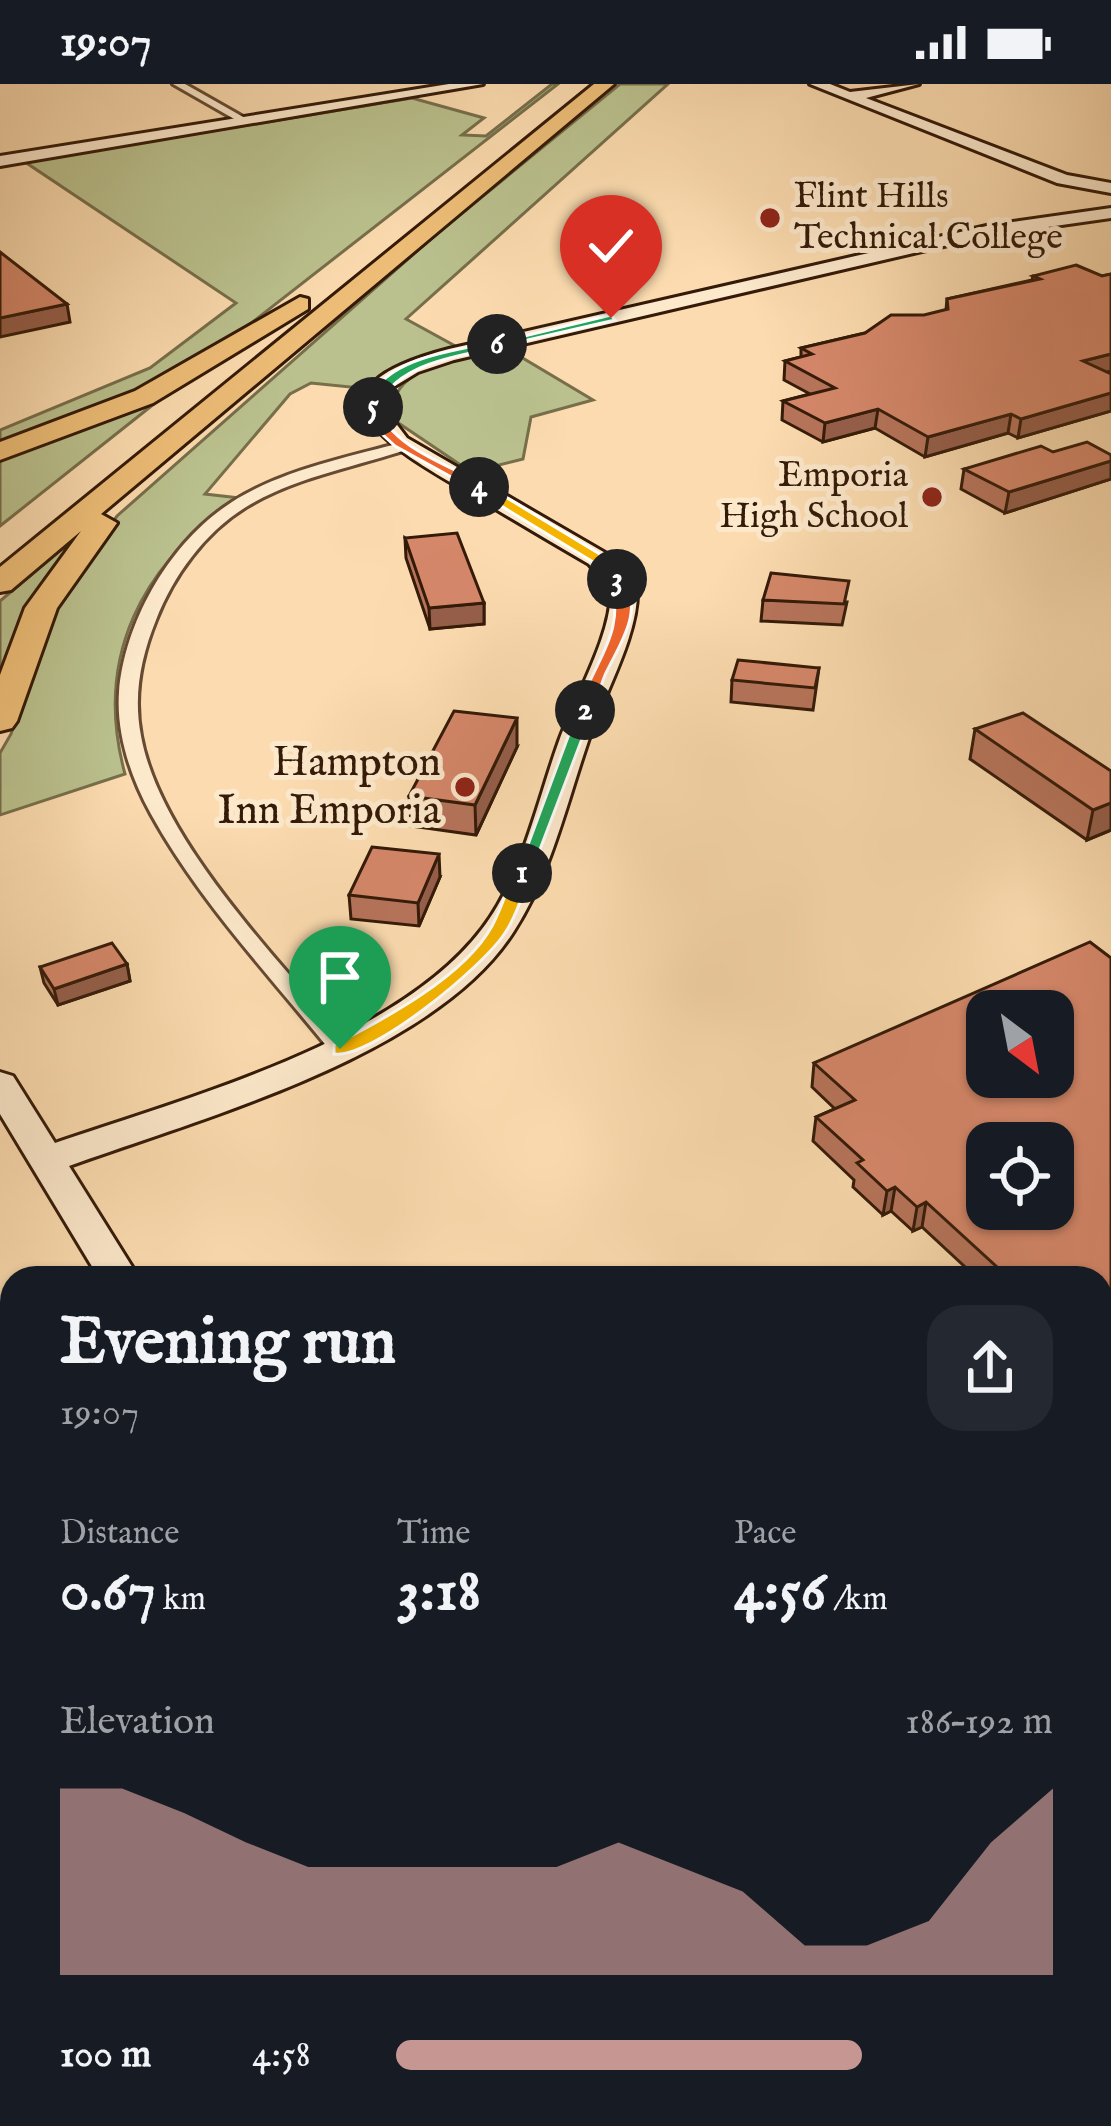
<!DOCTYPE html>
<meta charset="utf-8">
<style>
:root{--surface:#171b24;--page:#242831;--text:#f1f3f6;--muted:#9ea1a6;--accent:#c59692}
body{margin:0;font-family:"IM FELL English",serif;background:var(--page);color:var(--text);height:100vh;display:flex;flex-direction:column;font-size:45px;white-space:nowrap}
*{box-sizing:border-box;margin:0}
p{font-size:39px;color:var(--muted)}
.icon{flex:none;width:66px;height:66px;fill:none;stroke:currentColor;stroke-width:2;stroke-linecap:round;stroke-linejoin:round}
.map{position:relative;flex:1;overflow:hidden}
.side{position:absolute;left:0px;top:1182px;width:1113px;height:861px;display:flex;flex-direction:column;background:var(--surface);border-radius:36px 36px 0 0;box-shadow:0 3px 9px #0004}
.side>*{flex:none}
.needle{width:78px;rotate:148deg}
.fabs{position:absolute;left:966px;top:906px;display:grid;gap:24px}
.fabs a{display:grid;place-items:center;width:108px;height:108px;border-radius:24px;background:var(--surface);box-shadow:0 3px 9px #0004;font-size:60px}
.pin{position:absolute;display:grid;place-items:center;width:102px;height:102px;color:#fff;margin:-123px -51px;border-radius:50% 50% 50% 0;rotate:-45deg;box-shadow:0 0 12px #0007}
.pin .icon{rotate:45deg}
.km{position:absolute;width:60px;height:60px;margin:-30px;border-radius:50%;background:#222;color:#fff;font-size:33px;line-height:60px;text-align:center}
.round{display:grid;place-items:center;flex:none;width:126px;height:126px;border-radius:36px;background:var(--page)}
.headline{display:flex;align-items:center;justify-content:space-between;height:204px;padding:0 60px}
h1{font-size:66px;font-weight:800;line-height:90px}
.metrics{display:grid;grid-template-columns:repeat(3,1fr);gap:18px;height:204px;padding:12px 60px}
.metrics div{display:grid;align-content:center}
.metrics b{font-size:60px;font-weight:800}
.metrics small{font-size:33px;font-weight:400}
.metrics p{font-size:33px}
.chart{height:336px;padding:24px 60px}
.chart p{display:flex;justify-content:space-between}
.chart svg{width:100%;height:216px;margin-top:12px;fill:var(--accent);opacity:.7}
ul{padding:0 60px;list-style:none;font-size:39px}
li{display:grid;grid-template-columns:192px 144px 1fr;align-items:center;height:90px}
li i{height:30px;border-radius:15px;background:var(--accent)}
.status{display:flex;justify-content:space-between;align-items:center;height:84px;padding:0 60px;background:var(--surface);direction:ltr}
.status svg{height:33px;fill:currentColor}
.map>svg:first-child{display:block}
</style>
<div class="status"><b>19:07</b><svg viewBox="0 0 49 12"><path d="M0 12V9h3v3zM5 12V6h3v6zM10 12V3h3v9zM15 12V0h3v12zM26 1h20v11H26zM47 4h2v5h-2z"/></svg></div>
<div class="map">
<svg width="1111" height="2042" viewBox="0 0 1111 2042">
<rect width="100%" height="100%" fill="#fbdbaf"/>
<filter id="stains"><feTurbulence type="fractalNoise" baseFrequency=".00167" numOctaves="4"/><feColorMatrix values="0 0 0 0 .2 0 0 0 0 .09 0 0 0 0 .02 0 0 0 .5 -.17"/></filter>
<radialGradient id="worn" r=".72"><stop offset=".6" stop-color="#630" stop-opacity="0"/><stop offset="1" stop-color="#630" stop-opacity=".3"/></radialGradient>
<g fill="#bac18e" stroke="#776e4b" stroke-width="3">
<path d="M552,0H558L223,261L142,307L0,363V346L150,284L236,219L25,78L412,14L484,34L462,51L486,52Z"/>
<path d="M620,0H668L406,235L457,263L403,282L370,305L311,299L290,310L205,410L240,414C142,479 93,573 125,690L0,731V669L11,650L54,519L117,432L433,153Z"/>
<path d="M506,264L593,316L531,333L523,375L471,388L394,336C382,281 469,272 506,264Z"/>
<path d="M164,312L0,442V371Z"/>
<path d="M62,465L70,466L0,608V517Z"/>
</g>
<g fill="none" stroke-linecap="round" stroke-linejoin="round">
<g stroke="#664a32" stroke-width="6">
<g id="street">
<path d="M173,0H185L252,38L243,40Z"/>
<path d="M404,358L411,362L409,365C355,383 295,393 246,423C205,448 173,492 156,536C141,573 133,611 141,652C160,757 281,878 349,960L353,965L341,973L333,970C271,893 199,817 151,730C131,694 116,650 119,608C125,536 171,457 232,418C282,386 348,373 404,358Z"/>
<path d="M77,2031H130L126,2042H73Z"/>
</g>
</g>
<g stroke="#341a08" stroke-width="6">
<g id="secondary">
<path d="M449,0H483L0,82V72Z"/>
<path d="M810,0H830L850,8L919,0L866,14L1067,91L1111,99V109L1057,99Z"/>
<path d="M1111,124V134L991,151L454,276L418,288L390,305L385,325L407,354L607,470L637,505C639,552 602,613 587,660C566,722 550,791 514,847C436,971 202,1034 69,1082L139,1194H99L0,1030V988L13,992L55,1059C186,1014 396,958 482,845C521,795 537,719 558,660C574,614 612,552 611,506L589,480C549,457 509,433 469,409C386,361 292,306 449,265L991,141Z"/>
<path d="M613,2031H673L678,2042H618Z"/>
</g>
</g>
<g stroke="#341a08" stroke-width="6">
<g id="highway">
<path d="M594,0H614L101,430L117,439L57,524L17,637L12,644L0,647V591L25,524L81,447L11,506L0,508V483Z"/>
<path d="M300,213L308,215V225L153,319L0,376V358L135,307Z"/>
</g>
</g>
<use href="#street" fill="#fce8cb" fill-rule="evenodd"/>
<use href="#secondary" fill="#fce8cb" fill-rule="evenodd"/>
<use href="#highway" fill="#eebe78" fill-rule="evenodd"/>
</g>
<g fill="#b7745b" stroke="#341a08" stroke-width="3">
<path d="M1111,190V287L1107,288L1111,290V327L1018,354L1008,349L925,373L875,344L823,358L782,336L783,317L810,310L784,296L785,277L801,273V264L865,249L946,226L947,215L1032,196L1033,192H1102Z"/>
<path d="M1053,368L1111,371V395L1005,429L961,405L964,385Z"/>
<path d="M405,454L484,519V540L430,545L406,474Z"/>
<path d="M763,516L847,518L842,541L761,537Z"/>
<path d="M819,584L813,626L731,618L732,596Z"/>
<path d="M975,645L1111,687V746L1087,756L970,675Z"/>
<path d="M517,663L476,751L411,742L409,712Z"/>
<path d="M440,793L419,842L351,835L349,811Z"/>
<path d="M1111,874V1338L1101,1329V1194H977L922,1143L913,1147L891,1127L883,1131L853,1103L854,1096L813,1057L816,1033L835,1025L812,1003L814,979Z"/>
<path d="M127,880L130,897L58,921L44,899L40,883Z"/>
</g>
<g fill="#955e4a" stroke="#341a08" stroke-width="3">
<path d="M67,220L70,238L0,253V234Z"/>
<path d="M1111,270V287L1080,296L1083,277Z"/>
<path d="M1111,309V327L1018,354L1021,335Z"/>
<path d="M878,325L875,344L823,358L825,339Z"/>
<path d="M1011,330L1008,349L925,373L928,353Z"/>
<path d="M1111,377V395L1005,429L1009,408Z"/>
<path d="M484,519V540L430,545L429,524Z"/>
<path d="M517,634V663L476,751L475,721Z"/>
<path d="M1111,719V746L1087,756L1093,726Z"/>
<path d="M439,770L440,793L419,842L418,819Z"/>
<path d="M127,880L130,897L58,921L54,905Z"/>
<path d="M895,1103L891,1127L883,1131L887,1107Z"/>
<path d="M926,1118L922,1143L913,1147L917,1123Z"/>
<path d="M12,1353V1380L0,1386V1358Z"/>
</g>
<g fill="#d5876a" stroke="#341a08" stroke-width="3" fill-rule="evenodd">
<path d="M0,168L67,220L0,234Z"/>
<path d="M1076,181L1102,192L1111,190V270L1083,277L1111,290V309L1021,335L1011,330L928,353L878,325L825,339L783,317L835,304L785,277L812,270L801,264L865,249L891,231H924L948,225L947,215L1040,195L1033,192Z"/>
<path d="M1087,358L1111,371V377L1009,408L964,385L1041,362L1053,368Z"/>
<path d="M457,449L484,519L429,524L405,454Z"/>
<path d="M771,489L849,497L844,520L763,516Z"/>
<path d="M738,576L819,584L815,604L732,596Z"/>
<path d="M454,627L517,634L475,721L409,712Z"/>
<path d="M1023,629L1111,687V719L1093,726L975,645Z"/>
<path d="M372,763L439,770L418,819L349,811Z"/>
<path d="M1090,858L1111,874V1307L1101,1298V1194H1009L926,1118L917,1123L895,1103L887,1107L857,1079L863,1076L816,1033L855,1016L814,979ZM987,927H1053V993H987ZM987,1059H1053V1125H987Z"/>
<path d="M112,859L127,880L54,905L40,883Z"/>
<path d="M11,1301L12,1353L0,1358V1306Z"/>
</g>
<path fill="#f5b400" stroke="#fff" stroke-width="3" d="M522,784L531,789C523,808 517,832 505,849C484,882 372,975 334,970V961C384,935 464,893 492,842C501,825 507,806 514,789Z"/>
<path fill="#22a559" stroke="#fff" stroke-width="3" d="M585,621L593,626L531,789L516,793L578,626Z"/>
<path fill="#f0652b" stroke="#fff" stroke-width="3" d="M612,492H622C645,526 621,558 606,589C599,604 598,622 585,630L578,626C598,568 624,555 612,492Z"/>
<path fill="#f5b400" stroke="#fff" stroke-width="3" d="M475,400H484L603,472L624,495L612,498L593,478L475,406Z"/>
<path fill="#f0652b" stroke="#fff" stroke-width="3" d="M369,321H377C389,362 448,381 484,400V406H475L395,362L369,338Z"/>
<path fill="#22a559" stroke="#fff" stroke-width="3" d="M497,257L500,262C457,274 394,278 377,326L367,323C379,273 454,268 497,257Z"/>
<path fill="#22a559" stroke="#fff" stroke-width="3" d="M611,231L615,236L497,263L491,260Z"/>
<g fill="#8f2418" stroke="#fce8cb" stroke-width="4.5">
<circle cx="770" cy="134" r="12"/>
<circle cx="932" cy="413" r="12"/>
<circle cx="465" cy="703" r="12"/>
</g>
<g text-anchor="middle" dominant-baseline="central" stroke-width="10" stroke-linejoin="round" paint-order="stroke">
<g font-size="36" fill="#341a08" stroke="#fce8cb" text-anchor="start">
<text x="794" y="113">Flint Hills<tspan x="794" dy="41">Technical College</tspan></text>
<text x="908" y="392" text-anchor="end">Emporia<tspan x="908" dy="41">High School</tspan></text>
</g>
<g font-size="42" fill="#341a08" stroke="#fce8cb" text-anchor="end">
<text x="441" y="679">Hampton<tspan x="441" dy="48">Inn Emporia</tspan></text>
</g>
</g>
<rect width="100%" height="100%" filter="url(#stains)"/>
<rect width="100%" height="100%" fill="url(#worn)"/>
</svg>
<div class="fabs">
<a><svg class="needle" viewBox="-14 -14 28 28"><path d="M0-13l5 13h-10z" fill="#e53935"/><path d="M0 13l5-13h-10z" fill="#9ea1a6"/></svg></a>
<a><svg class="icon" aria-label="locate" viewBox="0 0 24 24"><circle cx="12" cy="12" r="6"/><path d="M12 2v4M12 18v4M2 12h4M18 12h4"/></svg></a>
</div>
<div class="pin" style="left:340px;top:965px;background:#1e9e55"><svg class="icon" aria-label="arrive" viewBox="0 0 24 24"><path d="M6 21V4h12l-3 4 3 4H6"/></svg></div>
<div class="pin" style="left:611px;top:234px;background:#d93025"><svg class="icon" aria-label="check" viewBox="0 0 24 24"><path d="M5 12l5 5 9-10"/></svg></div>
<b class="km" style="left:522px;top:789px">1</b>
<b class="km" style="left:585px;top:626px">2</b>
<b class="km" style="left:617px;top:495px">3</b>
<b class="km" style="left:479px;top:403px">4</b>
<b class="km" style="left:373px;top:323px">5</b>
<b class="km" style="left:497px;top:260px">6</b>
<section class="side">
<div class="headline"><div><h1>Evening run</h1><p>19:07</p></div><a class="round"><svg class="icon" aria-label="share" viewBox="0 0 24 24"><path d="M12 15V3M7 8l5-5 5 5M5 13v7h14v-7"/></svg></a></div>
<div class="metrics">
<div><p>Distance</p><b>0.67<small> km</small></b></div>
<div><p>Time</p><b>3:18</b></div>
<div><p>Pace</p><b>4:56<small> /km</small></b></div>
</div>
<div class="chart"><p><span>Elevation</span>186–192 m</p>
<svg viewBox="0 0 160 44" preserveAspectRatio="none"><path d="M0 44V6L10 6L20 11L30 17L40 22L50 22L60 22L70 22L80 22L90 17L100 22L110 27L120 38L130 38L140 33L150 17L160 6V44z"/></svg>
</div>
<ul>
<li><b>100 m</b>4:58<i style="width:71%"></i></li>
</ul>
</section>
</div>
